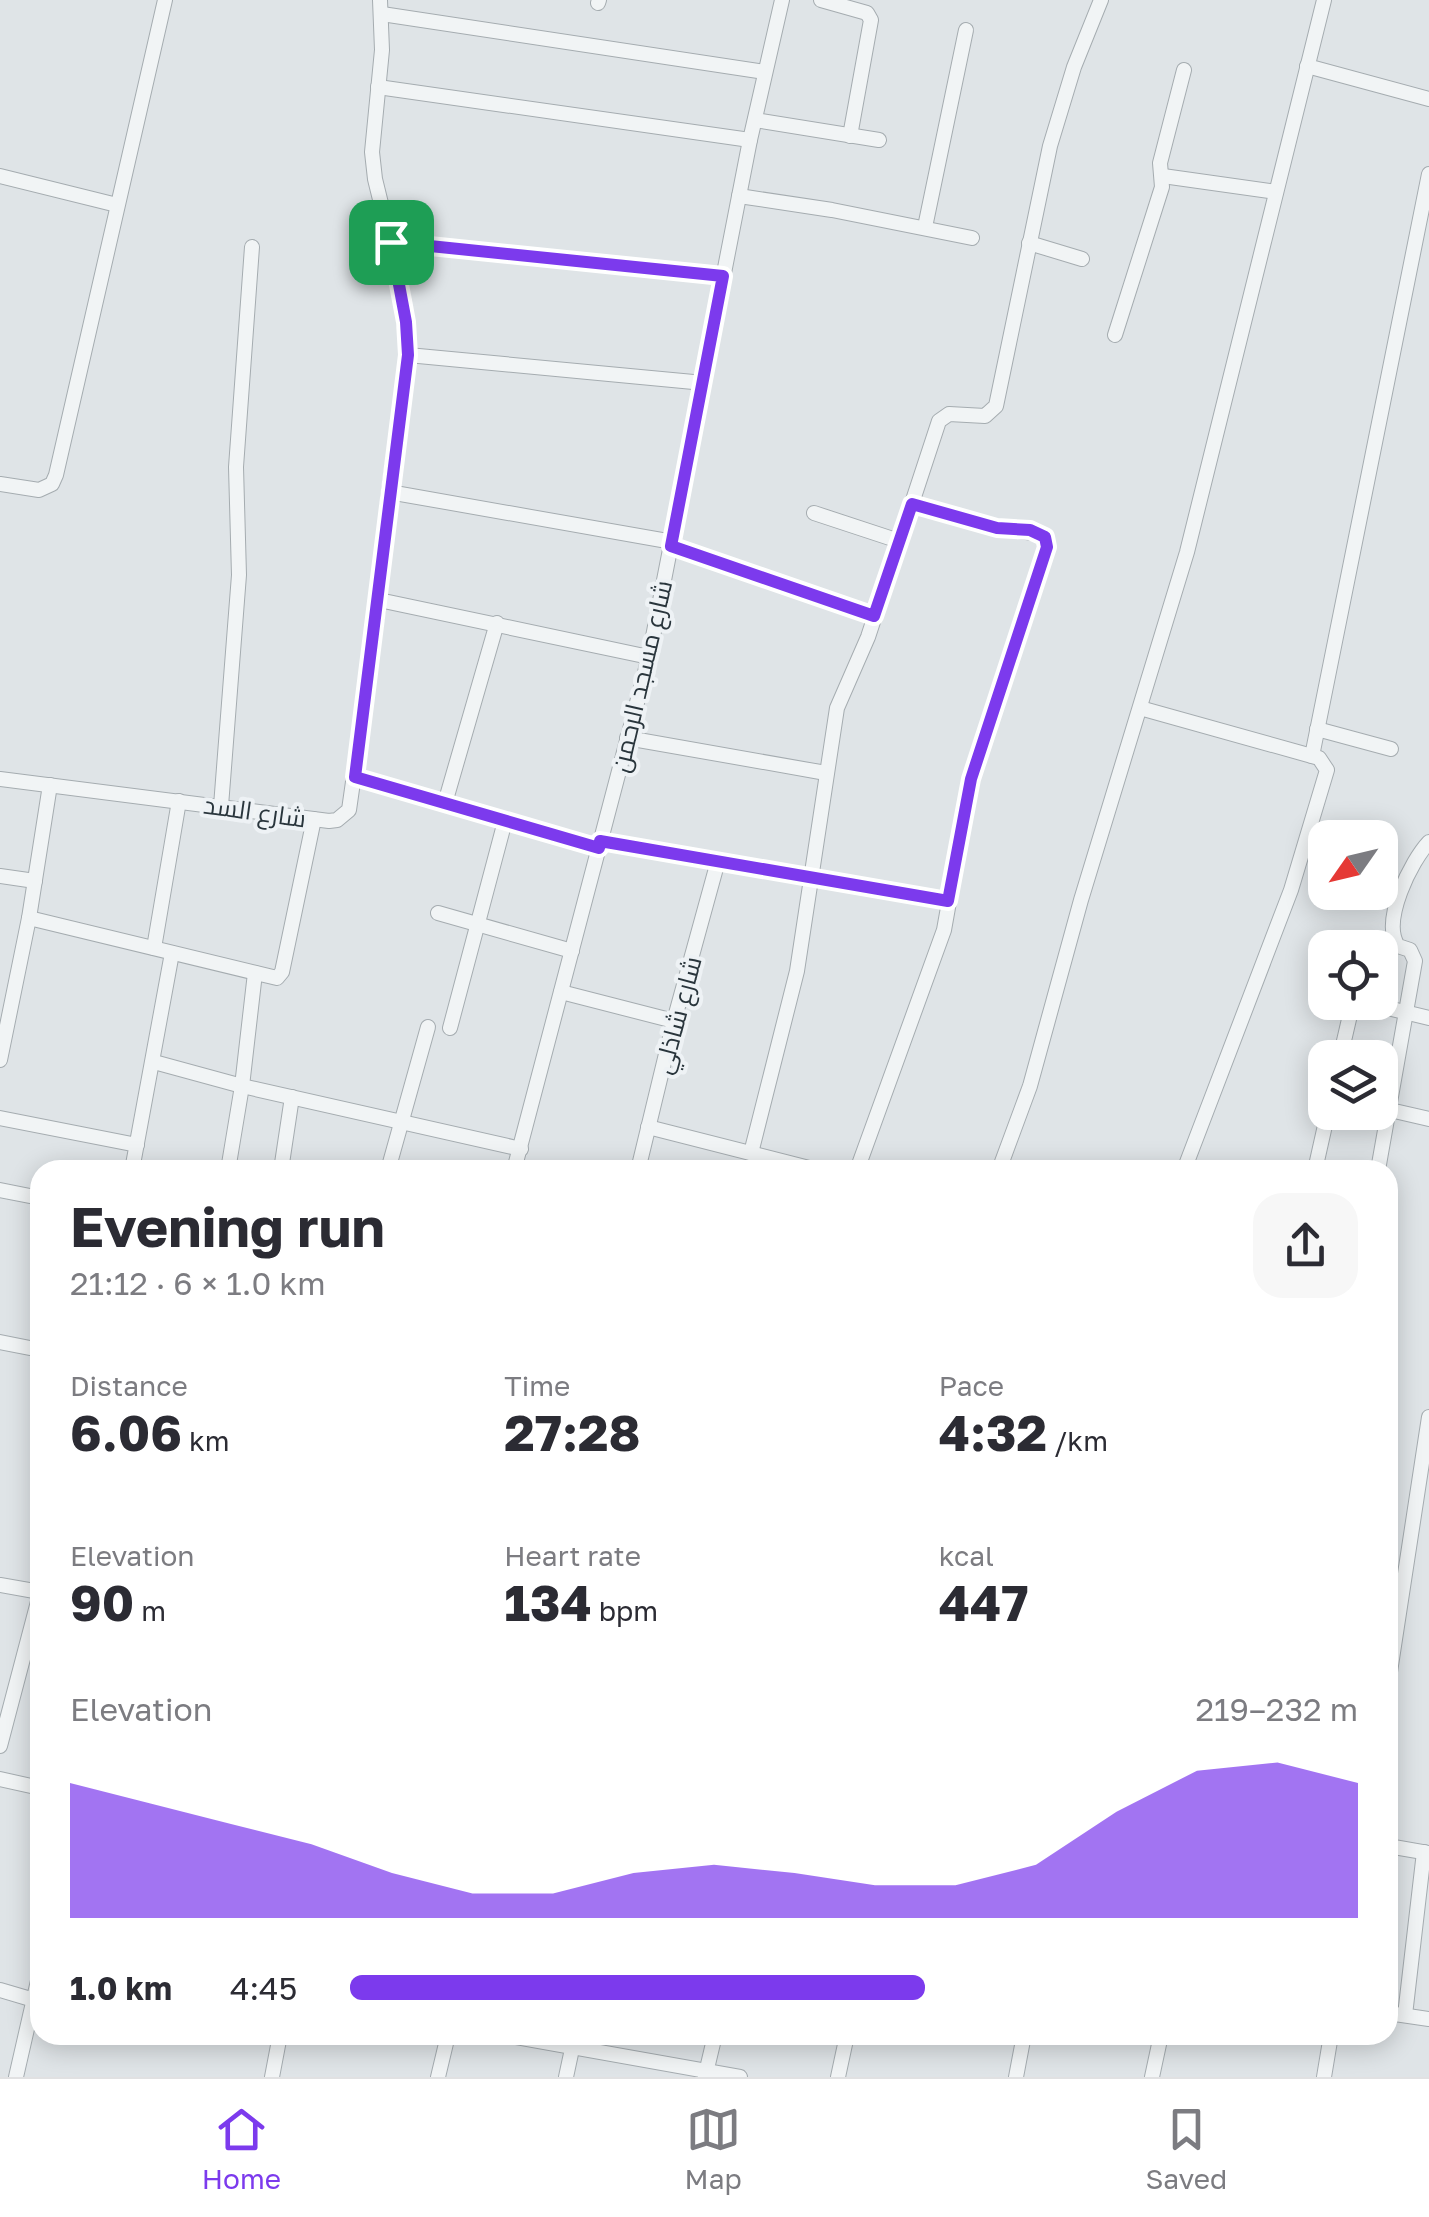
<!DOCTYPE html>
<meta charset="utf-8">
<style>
:root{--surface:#fff;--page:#f7f7f7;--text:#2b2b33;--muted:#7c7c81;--line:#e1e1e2;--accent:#7c3aed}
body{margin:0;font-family:"Golos Text",Cairo,sans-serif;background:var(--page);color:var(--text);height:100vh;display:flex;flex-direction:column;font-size:38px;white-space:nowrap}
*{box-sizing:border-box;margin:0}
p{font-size:32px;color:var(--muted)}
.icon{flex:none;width:55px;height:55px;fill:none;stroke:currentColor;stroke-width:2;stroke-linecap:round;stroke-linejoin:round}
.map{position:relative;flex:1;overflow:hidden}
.drawer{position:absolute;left:30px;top:1160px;width:1368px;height:885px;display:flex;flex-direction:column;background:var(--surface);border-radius:30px;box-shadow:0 5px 25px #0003}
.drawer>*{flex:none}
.needle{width:65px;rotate:236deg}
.buttons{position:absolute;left:1308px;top:820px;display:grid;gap:20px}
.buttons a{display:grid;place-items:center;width:90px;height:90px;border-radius:20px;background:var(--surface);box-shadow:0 5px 25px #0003;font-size:50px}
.pin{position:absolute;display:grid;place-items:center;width:85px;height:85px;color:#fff;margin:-42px;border-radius:20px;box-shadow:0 5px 15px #0006}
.round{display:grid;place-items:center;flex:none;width:105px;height:105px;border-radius:30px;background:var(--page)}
.headline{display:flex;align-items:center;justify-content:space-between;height:170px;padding:0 40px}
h1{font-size:55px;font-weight:700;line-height:75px}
.metrics{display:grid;grid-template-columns:repeat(3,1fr);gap:15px;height:170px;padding:10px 40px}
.metrics div{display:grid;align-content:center}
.metrics b{font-size:50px;font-weight:700}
.metrics small{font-size:28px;font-weight:400}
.metrics p{font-size:28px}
.chart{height:280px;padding:20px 40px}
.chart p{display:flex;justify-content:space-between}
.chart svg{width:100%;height:180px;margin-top:10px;fill:var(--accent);opacity:.7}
ul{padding:0 40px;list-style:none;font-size:32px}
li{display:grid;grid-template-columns:160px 120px 1fr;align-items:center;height:75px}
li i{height:25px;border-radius:12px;background:var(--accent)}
.dock{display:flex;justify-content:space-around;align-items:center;height:140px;border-top:2px solid var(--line);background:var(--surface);font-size:28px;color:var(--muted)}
.dock a{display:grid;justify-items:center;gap:5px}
.dock .selected{color:var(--accent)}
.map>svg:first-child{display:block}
</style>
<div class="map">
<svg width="1429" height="2077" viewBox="0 0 1429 2077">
<rect width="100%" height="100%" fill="#dfe4e7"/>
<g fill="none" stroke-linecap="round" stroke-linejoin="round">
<g stroke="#a5acb0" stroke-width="16">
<g id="street">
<path d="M821,0L867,13L871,20L850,136"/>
<path d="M598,3L599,0"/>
<path d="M382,14L765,72"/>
<path d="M1307,66L1429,99"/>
<path d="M378,87L750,140"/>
<path d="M755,120L879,140"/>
<path d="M0,176L117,205"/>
<path d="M1163,176L1276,192"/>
<path d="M739,196L832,210L972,238"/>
<path d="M925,227L966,30"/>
<path d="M391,242L723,275"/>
<path d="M1029,243L1082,259"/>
<path d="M1115,335L1162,187L1160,163L1184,70"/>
<path d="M408,355L704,383"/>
<path d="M0,484L39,490L52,484L56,475L165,0"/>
<path d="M389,492L673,542"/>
<path d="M814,513L899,541"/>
<path d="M671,546L875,616"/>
<path d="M379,600L649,657"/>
<path d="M1140,708L1319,758L1327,770L1291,890L1184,1170"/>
<path d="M1317,729L1391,749"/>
<path d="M627,738L826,773"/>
<path d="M1312,756L1429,174"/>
<path d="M355,777L599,848"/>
<path d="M0,779L329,821L337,820L349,810L379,600L389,492L408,355L400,281L375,179L372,152L382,50L380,0"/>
<path d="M445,803L497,623"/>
<path d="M221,806L239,575L236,467L252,247"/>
<path d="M600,841L948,901"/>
<path d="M0,876L35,881"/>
<path d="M438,913L572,951"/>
<path d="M29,918L277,978L282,972L314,819"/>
<path d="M154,948L179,801"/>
<path d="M561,992L674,1021"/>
<path d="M1363,1002L1429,1018"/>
<path d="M450,1028L505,821"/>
<path d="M1340,1058L1353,1002"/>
<path d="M0,1060L29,918L50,785"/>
<path d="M154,1062L242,1086L521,1149"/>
<path d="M1390,1110L1429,1119"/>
<path d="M0,1118L137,1145"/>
<path d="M648,1127L817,1170"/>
<path d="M751,1153L797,971L837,708L868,637L939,421L949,414L985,416L996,406L1050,146L1074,67L1101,0"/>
<path d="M132,1170L172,953"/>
<path d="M228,1170L242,1086L255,973"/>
<path d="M281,1170L292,1097"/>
<path d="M388,1170L428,1027"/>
<path d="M514,1170L649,657L750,140L782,0"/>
<path d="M638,1170L674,1021L718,861"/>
<path d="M857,1170L944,930L971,779L1047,547L1041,534L997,528L912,503"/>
<path d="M999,1170L1030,1086L1081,900L1187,552L1324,0"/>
<path d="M1315,1170L1328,1112"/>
<path d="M1378,1170L1415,961L1410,950L1398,946C1381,921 1411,861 1429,842"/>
<path d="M0,1190L40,1198"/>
<path d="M0,1342L40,1350"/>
<path d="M0,1585L40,1592"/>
<path d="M1388,1685L1429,1417"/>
<path d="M0,1746L40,1594"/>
<path d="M0,1779L40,1788"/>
<path d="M1388,1846L1429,1853"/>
<path d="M0,1990L34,2000"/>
<path d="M1388,2013L1429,2019"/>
<path d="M1405,2015L1424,1852"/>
<path d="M504,2035L740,2077"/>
<path d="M16,2077L40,1972"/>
<path d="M272,2077L280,2035"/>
<path d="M438,2077L448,2035"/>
<path d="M566,2077L575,2035"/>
<path d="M705,2077L715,2035"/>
<path d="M838,2077L847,2035"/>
<path d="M1016,2077L1024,2035"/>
<path d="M1152,2077L1161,2035"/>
<path d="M1324,2077L1331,2035"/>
</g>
</g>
<use href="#street" stroke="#f1f4f5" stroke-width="14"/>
</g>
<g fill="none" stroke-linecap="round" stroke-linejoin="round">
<g stroke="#fff" stroke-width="20">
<path id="route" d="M391,242L723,276L671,546L874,616L912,504L997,528L1030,530L1045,537L1047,547L971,779L948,901L600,841L599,848L355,777L408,355L406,322Z"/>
</g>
<use href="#route" stroke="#7c3aed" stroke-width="12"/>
</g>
<g text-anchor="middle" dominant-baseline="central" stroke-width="8" stroke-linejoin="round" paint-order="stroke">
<g font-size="25" fill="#29353c" stroke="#eef2f5">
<text transform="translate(641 676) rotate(-77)">شارع مسجد الرحمن</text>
<text transform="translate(255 811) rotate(8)">شارع السد</text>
<text transform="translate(677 1015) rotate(-75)">شارع شاذلي</text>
</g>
</g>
</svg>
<div class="buttons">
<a><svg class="needle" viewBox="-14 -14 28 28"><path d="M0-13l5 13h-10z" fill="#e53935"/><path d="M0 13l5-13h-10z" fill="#7c7c81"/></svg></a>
<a><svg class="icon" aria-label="locate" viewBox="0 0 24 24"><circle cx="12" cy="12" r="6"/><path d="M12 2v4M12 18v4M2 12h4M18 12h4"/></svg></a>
<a><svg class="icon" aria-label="layers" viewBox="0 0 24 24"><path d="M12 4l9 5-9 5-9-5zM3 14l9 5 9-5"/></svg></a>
</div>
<div class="pin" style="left:391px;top:242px;background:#1e9e55"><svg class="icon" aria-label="arrive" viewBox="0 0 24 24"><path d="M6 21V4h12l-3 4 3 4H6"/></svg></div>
<section class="drawer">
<div class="headline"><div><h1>Evening run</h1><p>21:12 · 6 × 1.0 km</p></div><a class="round"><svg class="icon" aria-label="share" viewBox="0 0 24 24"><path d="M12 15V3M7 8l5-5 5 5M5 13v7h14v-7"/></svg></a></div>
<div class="metrics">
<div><p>Distance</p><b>6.06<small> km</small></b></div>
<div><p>Time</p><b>27:28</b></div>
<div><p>Pace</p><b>4:32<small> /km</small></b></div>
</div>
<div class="metrics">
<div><p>Elevation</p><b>90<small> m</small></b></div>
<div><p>Heart rate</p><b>134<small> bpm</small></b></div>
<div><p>kcal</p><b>447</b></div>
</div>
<div class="chart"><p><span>Elevation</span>219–232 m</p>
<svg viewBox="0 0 160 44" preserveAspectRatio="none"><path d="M0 44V11L10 16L20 21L30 26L40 33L50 38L60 38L70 33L80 31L90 33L100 36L110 36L120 31L130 18L140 8L150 6L160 11V44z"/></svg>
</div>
<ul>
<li><b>1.0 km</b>4:45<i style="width:57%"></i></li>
</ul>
</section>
</div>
<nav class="dock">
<a class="selected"><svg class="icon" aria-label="home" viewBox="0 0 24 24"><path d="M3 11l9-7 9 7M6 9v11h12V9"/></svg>Home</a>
<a><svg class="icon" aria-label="map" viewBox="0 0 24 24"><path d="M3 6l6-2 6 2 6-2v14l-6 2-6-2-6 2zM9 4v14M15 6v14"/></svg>Map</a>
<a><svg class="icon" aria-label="saved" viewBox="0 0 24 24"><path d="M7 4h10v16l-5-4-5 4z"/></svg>Saved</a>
</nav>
